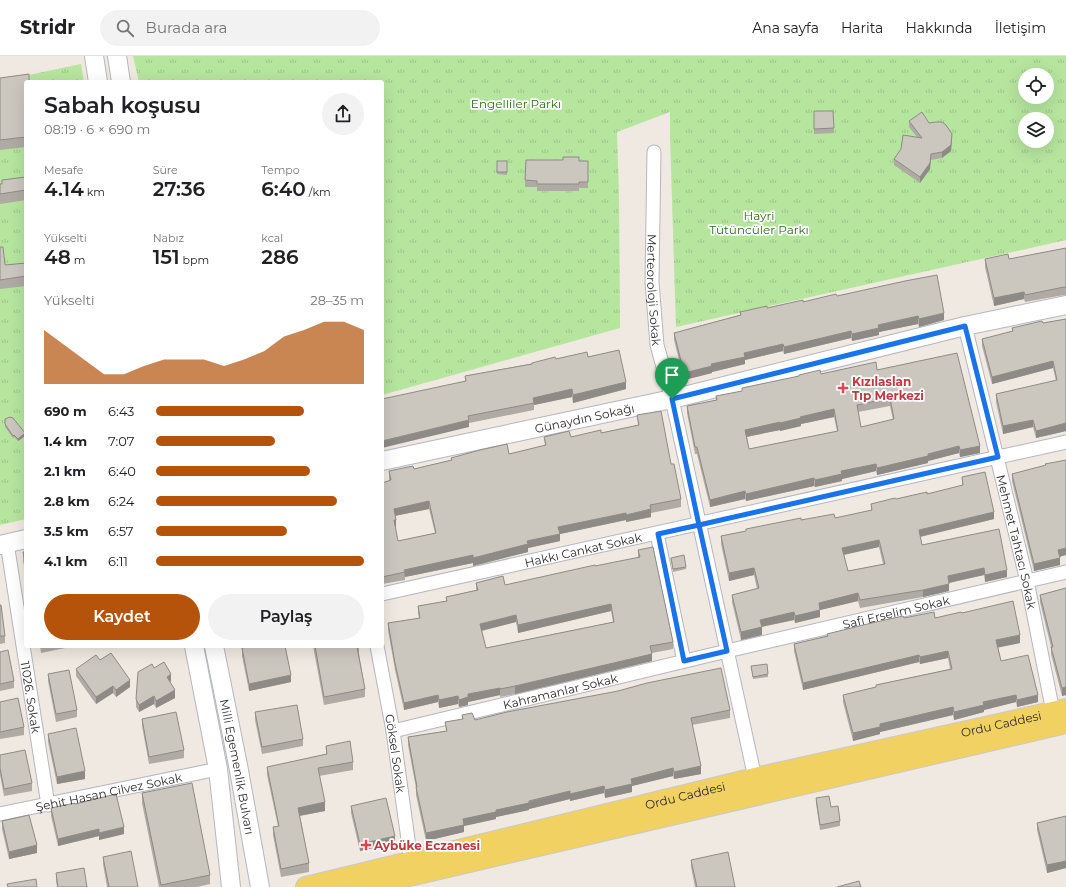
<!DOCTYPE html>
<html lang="tr">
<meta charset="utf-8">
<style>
:root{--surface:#fff;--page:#f2f2f2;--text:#202124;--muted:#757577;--line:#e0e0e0;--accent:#b45309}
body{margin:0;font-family:Montserrat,sans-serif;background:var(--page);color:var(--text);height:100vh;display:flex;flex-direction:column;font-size:15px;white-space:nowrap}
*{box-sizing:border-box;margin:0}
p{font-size:13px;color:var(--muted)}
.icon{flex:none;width:22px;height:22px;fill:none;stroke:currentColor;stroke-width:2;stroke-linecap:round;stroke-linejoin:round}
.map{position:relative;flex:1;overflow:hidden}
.sheet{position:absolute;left:24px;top:24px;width:360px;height:568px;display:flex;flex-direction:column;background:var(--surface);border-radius:4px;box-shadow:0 4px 16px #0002}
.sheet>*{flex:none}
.buttons{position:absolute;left:1018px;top:12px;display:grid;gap:8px}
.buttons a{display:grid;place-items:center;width:36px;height:36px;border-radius:50%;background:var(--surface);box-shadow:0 4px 16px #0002;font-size:20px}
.pin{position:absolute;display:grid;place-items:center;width:34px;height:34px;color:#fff;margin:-41px -17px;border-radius:50% 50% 50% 0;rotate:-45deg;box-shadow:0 0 4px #0007}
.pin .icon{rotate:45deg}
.round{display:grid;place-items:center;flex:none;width:42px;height:42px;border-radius:21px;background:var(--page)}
.overview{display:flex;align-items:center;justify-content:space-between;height:68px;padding:0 20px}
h1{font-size:22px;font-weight:600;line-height:30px}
.metrics{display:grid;grid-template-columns:repeat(3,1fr);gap:6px;height:68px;padding:4px 20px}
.metrics div{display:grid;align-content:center}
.metrics b{font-size:20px;font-weight:600}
.metrics small{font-size:11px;font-weight:400}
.metrics p{font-size:11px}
.chart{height:112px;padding:8px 20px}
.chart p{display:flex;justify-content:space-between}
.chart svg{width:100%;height:72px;margin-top:4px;fill:var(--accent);opacity:.7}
.action{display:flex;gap:8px;margin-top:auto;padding:8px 20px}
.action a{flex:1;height:46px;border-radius:24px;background:var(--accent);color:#fff;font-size:16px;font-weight:600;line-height:46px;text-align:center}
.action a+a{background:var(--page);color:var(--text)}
ul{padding:0 20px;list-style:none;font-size:13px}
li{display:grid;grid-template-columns:64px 48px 1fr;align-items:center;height:30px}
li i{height:10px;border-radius:5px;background:var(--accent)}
header{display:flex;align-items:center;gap:24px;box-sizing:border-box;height:56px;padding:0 20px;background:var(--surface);border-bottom:1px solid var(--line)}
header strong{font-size:19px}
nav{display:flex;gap:22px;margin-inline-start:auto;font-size:14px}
.search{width:280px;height:36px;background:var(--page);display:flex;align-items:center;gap:10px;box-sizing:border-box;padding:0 14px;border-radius:22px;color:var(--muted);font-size:15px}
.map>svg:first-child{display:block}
</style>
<header>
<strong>Stridr</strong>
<div class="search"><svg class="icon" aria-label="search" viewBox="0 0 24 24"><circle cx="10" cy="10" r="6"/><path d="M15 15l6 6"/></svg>Burada ara</div>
<nav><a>Ana sayfa</a><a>Harita</a><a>Hakkında</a><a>İletişim</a></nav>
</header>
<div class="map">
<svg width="1066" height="831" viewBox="0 0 1066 831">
<defs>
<pattern id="park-tufts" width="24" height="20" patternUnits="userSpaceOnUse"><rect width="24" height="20" fill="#b6e59e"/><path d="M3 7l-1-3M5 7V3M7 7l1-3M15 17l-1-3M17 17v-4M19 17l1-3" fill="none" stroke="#9dc588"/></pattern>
</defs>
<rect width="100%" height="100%" fill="#efe9e1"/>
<g fill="url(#park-tufts)" fill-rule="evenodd">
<path d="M133,0H1066V184L676,271L670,81V56L617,76L619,140L620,272L382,339V26H139ZM1025,19H1047V41H1025ZM1025,63H1047V85H1025Z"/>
<path d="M81,8L84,26H26V463L0,469V25Z"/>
</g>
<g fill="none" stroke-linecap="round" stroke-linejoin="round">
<g stroke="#b4b7c1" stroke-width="15">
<g id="street">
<path id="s1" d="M654,96L652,226L657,289L672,343L755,722"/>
<path id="s2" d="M965,270L1027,525L1053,656"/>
<path d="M657,478L684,605"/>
<path id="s3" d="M7,487L48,749"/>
<path id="s4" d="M382,538L1066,386"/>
<path id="s5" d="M377,590L393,675L411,805"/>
<path id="s6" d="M393,675L727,595L1066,516"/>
<path id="s7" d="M0,758L218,713"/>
</g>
</g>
<g stroke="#b4b7c1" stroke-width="20">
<g id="secondary">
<path d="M94,0L98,26"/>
<path d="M117,0L121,26"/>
<path id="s8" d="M382,405L672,343L965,270L1066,249"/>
<path d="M0,489L26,483"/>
<path d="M194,590L218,713L231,831"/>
<path id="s9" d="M214,590L238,709L260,831"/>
</g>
</g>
<g stroke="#c9c9c9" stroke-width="22">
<g id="primary">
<path id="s10" d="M306,831L755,722L1066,653"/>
<path d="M362,831L1066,667"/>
</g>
</g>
<use href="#street" stroke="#fff" stroke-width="13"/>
<use href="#secondary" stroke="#fff" stroke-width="18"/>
<use href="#primary" stroke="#f2d163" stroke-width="20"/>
</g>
<g fill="#afaba4" fill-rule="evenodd">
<path d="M0,22L26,26V91L0,94Z"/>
<path d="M814,55H833L834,77L814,78Z"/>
<path d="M909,65L929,67L952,84L951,95L942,102L931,104L930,113L920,127L894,109V103L917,81L909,71Z"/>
<path d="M526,104L588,105V132H579V135H537V131H525Z"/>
<path d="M497,105H507V119L497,118Z"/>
<path d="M26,121V144L0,148V128H2V124Z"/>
<path d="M0,191L5,209L26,207V230L0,233Z"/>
<path d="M1066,192V239H1064L1025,246L1024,243L994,250L985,211V203H1009Z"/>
<path d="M837,240L944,264L919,271L918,268L879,276V279L852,285L851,282L784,298L783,295L745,304V308L712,316V317L684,324L674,284V277L740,259V256L767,252Z"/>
<path d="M1066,263V375L1036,382L1033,371L1003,378L996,346V338L1056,325L1053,312L992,328L982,290V283L1012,276V272L1043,267Z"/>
<path d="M588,301L626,333L573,347L572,341L534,349V354L469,367V371L465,320L556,303Z"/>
<path d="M877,314L980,397L960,401L959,397L928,405V407L877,419L876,415L842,423V425L815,431L814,430L746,445L745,443L710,451L697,398H695L687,357V350L716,344V340L742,335V332L821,318ZM890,350L893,364L861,371L858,356ZM834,361L837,375L749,393L747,381L780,374V375L801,370V368Z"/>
<path d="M637,359L671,408L681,443V451L651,457V461L626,466V464L560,478V485L528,492V496L473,510V507L405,521V524L382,528V427L389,425V415L414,413L451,404V402L509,398L545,390L544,381H571L601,377L638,369ZM429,453L435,477L398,485L395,471H396L395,460Z"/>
<path d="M5,363L25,380L18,385L14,381L13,382L5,371Z"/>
<path d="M1066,404V499L1059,501L1060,509L1034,515L1012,425V418Z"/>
<path d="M962,421L994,463L920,481L922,489L1007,521L985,526L984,519L949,527V535L923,541L860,552L858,545L820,554V561L795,567L794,564L762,571V579L741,584L732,546V539L757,533L754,519L729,525L721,488V480L801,464L835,462L871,455V448L927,438L962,430ZM879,491L883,508L848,515L844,499Z"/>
<path d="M638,494L673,586V593L652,597V605L515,638L500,641V639L468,646V649L459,651L458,648L439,652L438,646L404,654L395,614L388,574V567L419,562L418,558V550L446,545V541L476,534V527L505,529L638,502ZM611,555L613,566L486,592L482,575L516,566L518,577Z"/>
<path d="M26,495V520L23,505V496Z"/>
<path d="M671,502L686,511V513L673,516Z"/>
<path d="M1066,532V639L1062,640L1051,598V591L1040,546V539Z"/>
<path d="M0,549L5,580V587L0,588Z"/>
<path d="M962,557L1020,587L998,591L1001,605L1038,646L1017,651L1016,646L984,654V656L954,664L953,659L880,676V678L853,685L843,646V639L876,631V629L950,613L948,602L920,608L919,606L803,634L794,595V588L827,580V578L904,562H935Z"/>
<path d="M40,590H75L41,597Z"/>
<path d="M313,590H359V598L365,633V641L324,649Z"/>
<path d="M242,592L291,626L249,635L242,600Z"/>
<path d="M0,596L14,625V632L0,635Z"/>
<path d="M100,604L130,631L116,641L113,637L96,648L76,620V613Z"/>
<path d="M751,610L768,618V621L753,623Z"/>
<path d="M154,612L171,625L170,626L175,642L156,652L154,648L139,656L136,651V643Z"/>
<path d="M48,618L77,654V661L56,666L48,625Z"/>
<path d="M0,646L24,671V679L0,683Z"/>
<path d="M730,654V662L692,669L701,718L674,723L673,720L632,730V736L605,742L604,737L570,745V743L529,753V754L496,761V763L464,770V776L426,785L416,739V732L408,689V681L446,675L445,666L462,663V659L475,664Z"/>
<path d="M255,656L303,683V690L262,698L255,664Z"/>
<path d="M142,663L184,694V702L149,708L142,670Z"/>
<path d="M48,678L85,723L57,728L48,686Z"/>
<path d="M326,690L353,706V714L319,720L325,755L300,760L309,807V816L281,821L273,779V771L278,770L267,719V711L326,698Z"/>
<path d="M0,699L32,727V735L4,740L0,719Z"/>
<path d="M142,737L210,819V828L197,831H159L142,747Z"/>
<path d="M816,742L831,751L840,765V770L820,774L816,747Z"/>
<path d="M351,750L395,787L360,795L351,757Z"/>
<path d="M51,752L124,778L99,784V780L58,790L51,760Z"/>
<path d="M1066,760V812L1047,817L1037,774V767Z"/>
<path d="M2,765L37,797L9,803L2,773Z"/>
<path d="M103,801L138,831H107L103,808Z"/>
<path d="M691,804L735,831H695L691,811Z"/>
<path d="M56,817L87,831H57L56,825Z"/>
</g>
<g fill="#8e8b86">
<path d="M952,78V84L951,95L942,102V96Z"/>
<path d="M931,98L930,113L920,127V121Z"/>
<path d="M1024,236V243L994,250V242Z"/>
<path d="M944,257V264L919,271V263Z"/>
<path d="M918,260V268L879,276V279L852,285V278L878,269Z"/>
<path d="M851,275V282L784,298V291Z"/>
<path d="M783,288V295L745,304V308L712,316V317L684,324V317L744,297Z"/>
<path d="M1053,305V312L992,328V321Z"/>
<path d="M626,326V333L573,347V339Z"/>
<path d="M572,333V341L534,349L533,342Z"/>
<path d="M834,353V361L801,368V370L780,375V367L800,361Z"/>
<path d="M469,364V371L382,392V385Z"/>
<path d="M1033,364V371L1003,378V370Z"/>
<path d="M780,366V374L745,381V374Z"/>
<path d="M1066,367V375L1036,382V375Z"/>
<path d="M25,377V380L18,385V383Z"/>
<path d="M959,390V397L928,405V407L877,419V412L928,398Z"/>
<path d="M980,390V397L960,401V394Z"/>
<path d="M876,408V415L842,423V425L815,431V424L841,415Z"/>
<path d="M814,422V430L746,445V438Z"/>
<path d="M745,435V443L710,451V444Z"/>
<path d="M429,445V453L394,460V453Z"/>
<path d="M651,453V461L626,466V459Z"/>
<path d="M994,456V463L919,481V474Z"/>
<path d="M626,457V464L560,478V485L528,492V496L473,510V502L527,485L558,471Z"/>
<path d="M394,464H396V471L394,472Z"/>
<path d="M879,484V491L842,499V492Z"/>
<path d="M1066,492V499L1058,501V494Z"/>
<path d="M473,499V507L405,521L404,514Z"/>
<path d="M1060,502V509L1034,515V508Z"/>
<path d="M754,512V519L729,525V517Z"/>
<path d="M984,512V519L948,527V520Z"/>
<path d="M1007,514V521L985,526V519Z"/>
<path d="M949,528V535L923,541V534Z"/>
<path d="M858,537V545L820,554V561L795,567V560L819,547Z"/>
<path d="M611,548V555L518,577V569Z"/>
<path d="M794,556V564L760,571V564Z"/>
<path d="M516,559V566L480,575V568Z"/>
<path d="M762,571V579L741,584V576Z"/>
<path d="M1020,579V587L996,592V584Z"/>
<path d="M948,595V602L920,608V601Z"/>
<path d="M652,598V605L515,638V630Z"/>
<path d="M919,599V606L803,634V627Z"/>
<path d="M171,618V625L167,628V621Z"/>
<path d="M291,619V626L249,635V628Z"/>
<path d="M130,624V631L116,641V634Z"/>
<path d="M113,630V637L96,648V641Z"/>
<path d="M1066,631V639L1062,640V632Z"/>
<path d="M500,632V639L468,646V649L459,651V644L468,638Z"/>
<path d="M175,634V642L156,652V645Z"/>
<path d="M438,639V646L404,654V647Z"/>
<path d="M1016,639V646L984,654V656L954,664V656L983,646Z"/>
<path d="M1038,639V646L1017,651V644Z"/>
<path d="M154,640V648L139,656V649Z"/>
<path d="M458,640V648L439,652V644Z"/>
<path d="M953,651V659L880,676V678L853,685V677L880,668Z"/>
<path d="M701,710V718L674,723V716Z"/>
<path d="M673,712V720L632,730V736L605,742V734L631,723Z"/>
<path d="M85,715V723L57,728V721Z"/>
<path d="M604,730V737L570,745V738Z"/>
<path d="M570,735V743L529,753V754L496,761V763L464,770V776L426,785V777L463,763Z"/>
<path d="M325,746V755L298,760V752Z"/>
<path d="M124,771V778L99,784V777Z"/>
<path d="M99,773V780L58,790V783Z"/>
<path d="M395,780V787L360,795V788Z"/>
<path d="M37,789V797L9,803V796Z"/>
<path d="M1066,805V812L1047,817V809Z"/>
</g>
<g fill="#cbc7bf" stroke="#8e8b86" fill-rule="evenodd">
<path d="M29,18V26H26V81L0,84V22Z"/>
<path d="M814,55H833L834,72L814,73Z"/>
<path d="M922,56L929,67L936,66H942L946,69L952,78L951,89L942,96L931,98L930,107L920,121L894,103L901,93L903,79L922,82L909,65Z"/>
<path d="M563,101H579V105H588V126H579V128H537V125L525,124L526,104H563Z"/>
<rect x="497" y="105" width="10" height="11"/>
<path d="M26,121V134L0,138V128H2V124Z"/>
<path d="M0,191H3L5,209L26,207V220L0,224Z"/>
<path d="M1066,192V232L1064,231L1025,239L1024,236L994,242L985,203L1008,198L1009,203Z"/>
<path d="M937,219L944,257L919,263L918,260L878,269L879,272L852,278L851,275L784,291L783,288L744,297L745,301L711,308L712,310L684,317L674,277L741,259L740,256L767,250V252L803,244V246L836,238L837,240L905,225Z"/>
<path d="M1066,263V367L1036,375L1033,364L1003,370L996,338L1057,324L1053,305L992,321L982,283L1013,275L1012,272L1042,265L1043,267Z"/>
<path d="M619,294L626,326L573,339L572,333L533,342L534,347L468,360L469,364L382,385V343L466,325L465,320L532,308V307L555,301L556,303L587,296L588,301Z"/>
<path d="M957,297L980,390L960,394L959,390L928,398V400L877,412L876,408L841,415L842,418L815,424L814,422L746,438L745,435L710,444L697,391H695L687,350L717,344L716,340L742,335V332L799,320V319L820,314L821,318L876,306L877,314ZM890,342L894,363L861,371L857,349ZM834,353L838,375L749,393L745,374L780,366V367L801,362L800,361Z"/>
<path d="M661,355L671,408H674L681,443L650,449L651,453L626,459V457L558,471L560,478L527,485L528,488L473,502V499L404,514L405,516L382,521V427L391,424L389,415L413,410L414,413L452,404L451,402L480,394L507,388L509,398L546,389L544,381L569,375L571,381L601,374V377L639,369L637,359ZM429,445L436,477L398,485L394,464H396L394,453Z"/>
<path d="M10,361L13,362L25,377L18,383L14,379L13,380L5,368V363Z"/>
<path d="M1066,404V492L1058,494L1060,502L1034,508L1012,418L1046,409L1045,408Z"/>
<path d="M985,416L994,456L919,474L922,489L999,473L1007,514L985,519L984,512L948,520L949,528L923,534L860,544L858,537L819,547L820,554L795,560L794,556L760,564L762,571L741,576L732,539L759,532L754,512L729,517L721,480L746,475V473L801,462V464L834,458L835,462L872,454L871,448L895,442L896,443L927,436V438L963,429L962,421ZM879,484L885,508L848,515L842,492Z"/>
<path d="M653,491L673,586L650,590L652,598L515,630L500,633V632L468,638V641L459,644L458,640L439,644L438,639L404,647L395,607L388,567L420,562L418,550L447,545L446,541L478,534L476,527L503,520L505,529L595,509V510L640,501L638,494ZM611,548L614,566L486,592L480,568L516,559L518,569Z"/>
<path d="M26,495V510L23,496Z"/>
<path d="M684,499L686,511L673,513L671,502Z"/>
<path d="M1066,532V631L1062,632L1051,591H1053L1040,539Z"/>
<path d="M1013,545L1020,579L996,584L1001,605L1028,599L1038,639L1017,644L1016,639L983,646L984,649L954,656L953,651L880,668V671L853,677L843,639L876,631V629L952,613L948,595L920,601L919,599L803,627L794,588L828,580L827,578L863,569L903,560L904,562L934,556L935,562L961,556L962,557Z"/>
<path d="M0,549H1L5,580H0Z"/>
<path d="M253,590H285L291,619L249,628L242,592Z"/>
<path d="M315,590H359V591H357L365,633L324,641Z"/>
<path d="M8,594L14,625L0,628V596Z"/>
<path d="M111,597L130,624L116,634L113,630L96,641L76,613L96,599L100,604Z"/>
<path d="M164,606L171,618L167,621L175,634L156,645L154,640L139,649L136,643L138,616L152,608L154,612Z"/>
<path d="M767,608L768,618L753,621L751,610Z"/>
<path d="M721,612L730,654L691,662L701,710L674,716L673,712L631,723L632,728L605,734L604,730L570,738V735L529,745V747L496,754V756L463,763L464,769L426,777L416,731H417L408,681L447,675L445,666L463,663L462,659L472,657L475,664L507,656L618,635L647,627Z"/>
<path d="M69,614L77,654L56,658L48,618Z"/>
<path d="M18,642L24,671L0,676V646Z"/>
<path d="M297,649L303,683L262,691L255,656Z"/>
<path d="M176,656L184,694L149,701L142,663Z"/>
<path d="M76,672L85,715L57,721L48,678Z"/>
<path d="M350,685L353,706L318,712L325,746L298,752L309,807L281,813L273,771L279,770L267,711L327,698L326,690Z"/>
<path d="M25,694L32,727L4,733L0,712V699Z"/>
<path d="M192,727L210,819L161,829L142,737Z"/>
<path d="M116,738L124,771L99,777V773L58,783L51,752L75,747V748Z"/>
<path d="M829,740L831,751L838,750L840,765L820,769L816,742Z"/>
<path d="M386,742L395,780L360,788L351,750Z"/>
<path d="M29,759L37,789L9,796L2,765Z"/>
<path d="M1066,760V805L1047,809L1037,767Z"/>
<path d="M131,795L138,831H109L103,801Z"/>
<path d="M728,796L735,831H697L691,804Z"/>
<path d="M84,812L87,831H58L56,817Z"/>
<path d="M36,823L37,831H8L7,828Z"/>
<path d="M859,825L861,831H837Z"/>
</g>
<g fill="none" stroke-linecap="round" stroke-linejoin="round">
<g stroke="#fff" stroke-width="8">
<path id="route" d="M672,343L699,469L658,478L684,605L727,595L699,469L998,401L965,270L672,343"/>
</g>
<use href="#route" stroke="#1a73e8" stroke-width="5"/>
</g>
<g fill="#e0444e" stroke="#fff" stroke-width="1.5">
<path d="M841 326h4v4h4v4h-4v4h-4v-4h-4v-4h4z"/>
<path d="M364 783h4v4h4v4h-4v4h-4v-4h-4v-4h4z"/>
</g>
<g text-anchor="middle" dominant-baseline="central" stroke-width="3.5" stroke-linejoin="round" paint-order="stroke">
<g font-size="12" fill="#2c6e1b" stroke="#fff">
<text x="516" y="47">Engelliler Parkı</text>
<text x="759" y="159">Hayri<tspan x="759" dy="14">Tütüncüler Parkı</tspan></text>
</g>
<g font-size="12" fill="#2e2e2e" stroke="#fff">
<text stroke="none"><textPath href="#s1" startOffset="138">Merteoroloji Sokak</textPath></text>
<text stroke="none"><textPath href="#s8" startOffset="207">Günaydın Sokağı</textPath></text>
<text stroke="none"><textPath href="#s2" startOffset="222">Mehmet Tahtacı Sokak</textPath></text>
<text stroke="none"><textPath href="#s4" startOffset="206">Hakkı Cankat Sokak</textPath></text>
<text stroke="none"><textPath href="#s6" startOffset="517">Safi Erselim Sokak</textPath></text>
<text stroke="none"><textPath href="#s6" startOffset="172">Kahramanlar Sokak</textPath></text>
<text stroke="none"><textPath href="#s3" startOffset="156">11026. Sokak</textPath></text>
<text stroke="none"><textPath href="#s10" startOffset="714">Ordu Caddesi</textPath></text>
<text stroke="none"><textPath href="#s5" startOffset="109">Göksel Sokak</textPath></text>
<text stroke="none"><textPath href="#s9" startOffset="123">Milli Egemenlik Bulvarı</textPath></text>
<text stroke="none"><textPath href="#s7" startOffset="111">Şehit Hasan Cilvez Sokak</textPath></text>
<text stroke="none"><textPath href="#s10" startOffset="390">Ordu Caddesi</textPath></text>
</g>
<g font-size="12" font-weight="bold" fill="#be3a42" stroke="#fff" text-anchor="start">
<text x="852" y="325">Kızılaslan<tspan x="852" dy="14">Tıp Merkezi</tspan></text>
<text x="374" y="789">Aybüke Eczanesi</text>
</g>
</g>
</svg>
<div class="buttons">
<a><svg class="icon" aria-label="locate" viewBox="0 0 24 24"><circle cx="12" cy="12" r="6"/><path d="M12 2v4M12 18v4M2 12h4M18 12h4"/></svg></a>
<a><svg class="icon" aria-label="layers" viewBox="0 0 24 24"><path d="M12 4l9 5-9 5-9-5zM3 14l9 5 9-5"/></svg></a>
</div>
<div class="pin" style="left:672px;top:343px;background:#1e9e55"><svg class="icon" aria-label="arrive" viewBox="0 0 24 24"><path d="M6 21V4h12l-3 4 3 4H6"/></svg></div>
<section class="sheet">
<div class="overview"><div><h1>Sabah koşusu</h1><p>08:19 · 6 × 690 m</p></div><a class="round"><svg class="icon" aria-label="share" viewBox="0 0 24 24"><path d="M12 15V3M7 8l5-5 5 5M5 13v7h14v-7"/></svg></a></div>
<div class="metrics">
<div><p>Mesafe</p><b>4.14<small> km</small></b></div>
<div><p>Süre</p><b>27:36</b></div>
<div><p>Tempo</p><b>6:40<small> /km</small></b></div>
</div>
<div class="metrics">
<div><p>Yükselti</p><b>48<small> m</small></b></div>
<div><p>Nabız</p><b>151<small> bpm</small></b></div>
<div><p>kcal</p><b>286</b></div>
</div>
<div class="chart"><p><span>Yükselti</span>28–35 m</p>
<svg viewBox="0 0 160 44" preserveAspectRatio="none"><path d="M0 44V11L10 20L20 29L30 38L40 38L50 33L60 29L70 29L80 29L90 33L100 29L110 24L120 15L130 11L140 6L150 6L160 11V44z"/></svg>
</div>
<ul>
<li><b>690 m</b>6:43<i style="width:71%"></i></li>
<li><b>1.4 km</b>7:07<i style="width:57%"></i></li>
<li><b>2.1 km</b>6:40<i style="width:74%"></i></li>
<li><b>2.8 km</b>6:24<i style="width:87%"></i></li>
<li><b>3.5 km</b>6:57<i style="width:63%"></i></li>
<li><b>4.1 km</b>6:11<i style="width:100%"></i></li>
</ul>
<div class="action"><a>Kaydet</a><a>Paylaş</a></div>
</section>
</div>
